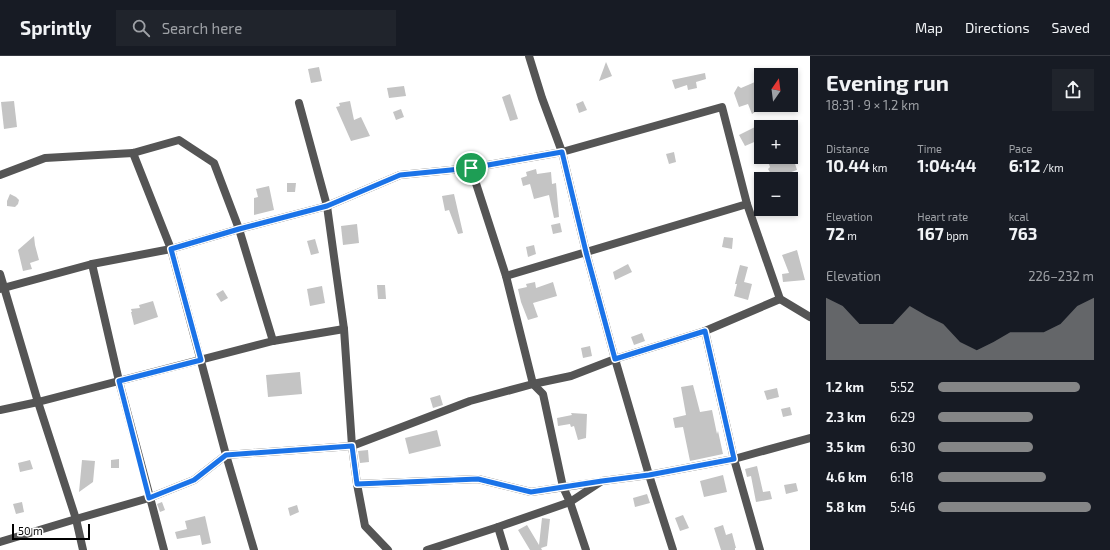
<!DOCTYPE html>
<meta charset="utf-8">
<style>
:root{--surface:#171b24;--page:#20242c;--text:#f1f3f6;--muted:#9ea1a6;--line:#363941;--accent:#858687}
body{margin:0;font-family:"Exo 2",sans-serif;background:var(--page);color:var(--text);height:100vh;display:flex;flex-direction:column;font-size:15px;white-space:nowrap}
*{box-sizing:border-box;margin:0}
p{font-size:13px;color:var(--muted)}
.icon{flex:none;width:22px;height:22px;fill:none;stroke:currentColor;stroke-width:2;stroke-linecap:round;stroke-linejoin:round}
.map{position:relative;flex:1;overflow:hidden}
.details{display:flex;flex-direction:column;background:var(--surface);width:300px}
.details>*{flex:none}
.needle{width:26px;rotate:14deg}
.tools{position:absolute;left:754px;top:12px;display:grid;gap:8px}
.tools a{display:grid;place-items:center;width:44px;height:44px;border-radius:0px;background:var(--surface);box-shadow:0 2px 6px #0003;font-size:20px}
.scale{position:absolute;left:12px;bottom:10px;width:78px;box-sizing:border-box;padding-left:4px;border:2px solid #000;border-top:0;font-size:11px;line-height:14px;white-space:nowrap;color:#000;-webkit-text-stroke:3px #fff;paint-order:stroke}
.pin{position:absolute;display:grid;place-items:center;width:34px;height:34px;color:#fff;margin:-17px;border:2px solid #fff;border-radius:50%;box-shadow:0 1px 4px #0007}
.round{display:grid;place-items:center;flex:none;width:42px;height:42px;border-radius:0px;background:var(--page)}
.overview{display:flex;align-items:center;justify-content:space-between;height:68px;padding:0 16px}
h1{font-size:22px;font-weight:700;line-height:30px}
.stats{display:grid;grid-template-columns:repeat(3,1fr);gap:6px;height:68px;padding:4px 16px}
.stats div{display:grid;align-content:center}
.stats b{font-size:17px;font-weight:700}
.stats small{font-size:11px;font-weight:400}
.stats p{font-size:11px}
.chart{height:112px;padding:8px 16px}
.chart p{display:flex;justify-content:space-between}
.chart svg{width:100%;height:72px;margin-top:4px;fill:var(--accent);opacity:.7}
ul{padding:0 16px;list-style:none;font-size:13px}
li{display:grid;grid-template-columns:64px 48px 1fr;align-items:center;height:30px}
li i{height:10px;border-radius:5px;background:var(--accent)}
header{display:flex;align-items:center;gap:24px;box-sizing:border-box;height:56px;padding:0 20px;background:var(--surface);border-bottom:1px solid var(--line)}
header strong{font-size:19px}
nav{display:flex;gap:22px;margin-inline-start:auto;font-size:14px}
.search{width:280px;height:36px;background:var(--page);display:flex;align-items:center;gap:10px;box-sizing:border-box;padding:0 14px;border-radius:0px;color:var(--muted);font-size:15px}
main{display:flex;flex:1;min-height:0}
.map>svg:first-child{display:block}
</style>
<header>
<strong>Sprintly</strong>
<div class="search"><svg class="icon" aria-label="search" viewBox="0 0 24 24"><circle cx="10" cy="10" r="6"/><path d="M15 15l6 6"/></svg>Search here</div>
<nav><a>Map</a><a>Directions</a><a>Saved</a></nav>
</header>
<main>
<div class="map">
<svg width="810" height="494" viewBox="0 0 810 494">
<rect width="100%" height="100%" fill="#fff"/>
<g fill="#c4c4c4">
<path d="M606,6L612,20L599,25Z"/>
<path d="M319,11L322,25L311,27L308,13Z"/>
<path d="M705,17L706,23L696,26L697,32L688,34L687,29L675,33L672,24Z"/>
<path d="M755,26L761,38V52L752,58L748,48L739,51L734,37L738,30L741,32Z"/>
<path d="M404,30L406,40L389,42L387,32Z"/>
<path d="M510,38L518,63L510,65L502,41Z"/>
<path d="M14,45L17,71L4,73L1,46Z"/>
<path d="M350,45L354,64L361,61L370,80L351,85L336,51L340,50L339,47Z"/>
<path d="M583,45L587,54L579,57L576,48Z"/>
<path d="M401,53L404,61L396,64L393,56Z"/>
<path d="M761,68V83L745,90L739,79Z"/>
<path d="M674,96L676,106L669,108L666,98Z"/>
<path d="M766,101H793L797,114L783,119L784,123H774L768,113L770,111Z"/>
<path d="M536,113L537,118L551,116L552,128L556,127L559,161L554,162L549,139L534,143L530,128L523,130L521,122L527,120L526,116Z"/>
<path d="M287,127H296L295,136H287Z"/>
<path d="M269,130L274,154L254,159V142L258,141L256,133Z"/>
<path d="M10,138L16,141L19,144L18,148L15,151L7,150V145Z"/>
<path d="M454,138L463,177L458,178L449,154L445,155L442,140Z"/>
<path d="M560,167L562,176L553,178L551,169Z"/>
<path d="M357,168L359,187L343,189L341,170Z"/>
<path d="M34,180L35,189L39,204L30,207L32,213L23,215L18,194Z"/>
<path d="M724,181L733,182L732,193L722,191Z"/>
<path d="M315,183L319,197L311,199L307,185Z"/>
<path d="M534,189L536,198L528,201L526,191Z"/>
<path d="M797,194L805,224L783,226L782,218L789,217L782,199Z"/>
<path d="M628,208L632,216L615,224L613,216Z"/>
<path d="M740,209L748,211L744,226L752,228L748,244L734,240L737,228H735Z"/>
<path d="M535,226L536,232L553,226L557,240L533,247L538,261L528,264L521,246L518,233L527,231L526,228Z"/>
<path d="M377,229H385L386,243H378Z"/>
<path d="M322,230L325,247L310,250L307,233Z"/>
<path d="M223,234L228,242L221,246L216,238Z"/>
<path d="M153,245L158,261L134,269L131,256H132L131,253L140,252L139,249Z"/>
<path d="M642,277L645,285L634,289L631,281Z"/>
<path d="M590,290L592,300L583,302L581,292Z"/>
<path d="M300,316L302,338L268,341L266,319Z"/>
<path d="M693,329L700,356L712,354L717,378L718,375L723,398L690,405L683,371L675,372L673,362L686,359L681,331Z"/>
<path d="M777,332L779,341L767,344L764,335Z"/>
<path d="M440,339L443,349L433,352L430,342Z"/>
<path d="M790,351L792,359L783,361L781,353Z"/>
<path d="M571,357L587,358L586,382L578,384L574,370L571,371L570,368L558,370L557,362L572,359Z"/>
<path d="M437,374L441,390L409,398L405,382Z"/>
<path d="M368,394L369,406L360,407L358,395Z"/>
<path d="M119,403V412H111V404Z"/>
<path d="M30,404L33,413L20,416L18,407Z"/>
<path d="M82,404L95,405L93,426L79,436Z"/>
<path d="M757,410L763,436L770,435L772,443L756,446L751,420L747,421L745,413Z"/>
<path d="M723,419L727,436L704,441L700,425Z"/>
<path d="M796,427L798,435L786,438L784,429Z"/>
<path d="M647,438L650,447L635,451L633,442Z"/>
<path d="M22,446L24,456L16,458L13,448Z"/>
<path d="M162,446L165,454L160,456L157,448Z"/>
<path d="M297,449L299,456L290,460L288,452Z"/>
<path d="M683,459L689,472L680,475L675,462Z"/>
<path d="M205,460L211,487L202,489L200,479L177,483L175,476L187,473L185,465Z"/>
<path d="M542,462L550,463L547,490L541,492L542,494H530L518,474L527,469L539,489Z"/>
<path d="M723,469L726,479L732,477L736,492H735V494H721L714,472Z"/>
</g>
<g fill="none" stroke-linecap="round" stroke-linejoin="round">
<g stroke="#555" stroke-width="8">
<path d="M529,0L542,42L562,96L586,196L615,303L649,419L673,494"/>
<path d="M299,47L327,150L344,273L352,390L357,428L365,470L388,494"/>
<path d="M133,97L171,193L226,399L254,494"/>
<path d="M471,112L506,220L533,328L543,338L563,431L570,446L586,494"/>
<path d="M0,119L45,102L133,97L179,84L214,107L239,173L273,285"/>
<path d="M747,148L780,243L810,261"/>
<path d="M92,208L119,325L164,494"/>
<path d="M0,218L38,346L76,463L83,494"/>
<path d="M0,233L92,208L171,193L239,173L327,150L400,119L471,112L562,96L722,51L747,148L506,220"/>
<path d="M705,275L734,403L760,494"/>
<path d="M0,354L38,346L273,285L344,273"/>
<path d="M357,428L478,423L531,436L598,426"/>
<path d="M498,471L505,494"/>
<path d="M0,486L76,463L149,442L194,424L226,399L352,390L470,345L533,328L571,320L615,303L705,275L780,243"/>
<path d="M427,494L498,471L570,446L602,425L649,419L734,403L810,382"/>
</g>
</g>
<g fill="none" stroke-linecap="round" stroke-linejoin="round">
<g stroke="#fff" stroke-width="8">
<path id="route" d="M562,96L586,196L615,303L705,275L734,403L649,419L602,425L531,436L478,423L357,428L352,390L226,399L194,424L149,442L119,325L201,304L171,193L239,173L327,150L400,119L471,112Z"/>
</g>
<use href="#route" stroke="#1a73e8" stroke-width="5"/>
</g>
</svg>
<div class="tools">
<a><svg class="needle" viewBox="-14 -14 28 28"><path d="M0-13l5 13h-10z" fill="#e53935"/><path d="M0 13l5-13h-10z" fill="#9ea1a6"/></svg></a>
<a>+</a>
<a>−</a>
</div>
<div class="scale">50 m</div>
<div class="pin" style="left:471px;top:112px;background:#1e9e55"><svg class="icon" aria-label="arrive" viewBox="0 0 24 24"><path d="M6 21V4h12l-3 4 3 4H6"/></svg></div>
</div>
<section class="details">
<div class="overview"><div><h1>Evening run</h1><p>18:31 · 9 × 1.2 km</p></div><a class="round"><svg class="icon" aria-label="share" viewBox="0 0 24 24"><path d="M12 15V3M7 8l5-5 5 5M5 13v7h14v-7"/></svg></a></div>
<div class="stats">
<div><p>Distance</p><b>10.44<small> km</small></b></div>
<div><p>Time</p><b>1:04:44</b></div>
<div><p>Pace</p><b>6:12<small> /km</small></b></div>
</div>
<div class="stats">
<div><p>Elevation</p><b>72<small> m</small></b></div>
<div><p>Heart rate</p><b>167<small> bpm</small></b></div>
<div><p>kcal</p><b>763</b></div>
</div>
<div class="chart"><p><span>Elevation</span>226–232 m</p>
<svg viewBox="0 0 160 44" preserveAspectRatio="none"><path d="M0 44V6L10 11L20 22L30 22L40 22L50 11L60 17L70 22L80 33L90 38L100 33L110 27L120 27L130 27L140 22L150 11L160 6V44z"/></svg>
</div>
<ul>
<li><b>1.2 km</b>5:52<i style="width:91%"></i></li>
<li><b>2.3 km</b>6:29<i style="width:61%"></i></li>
<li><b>3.5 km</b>6:30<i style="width:61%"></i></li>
<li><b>4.6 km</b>6:18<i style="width:69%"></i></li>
<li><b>5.8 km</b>5:46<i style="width:98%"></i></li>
</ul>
</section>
</main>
